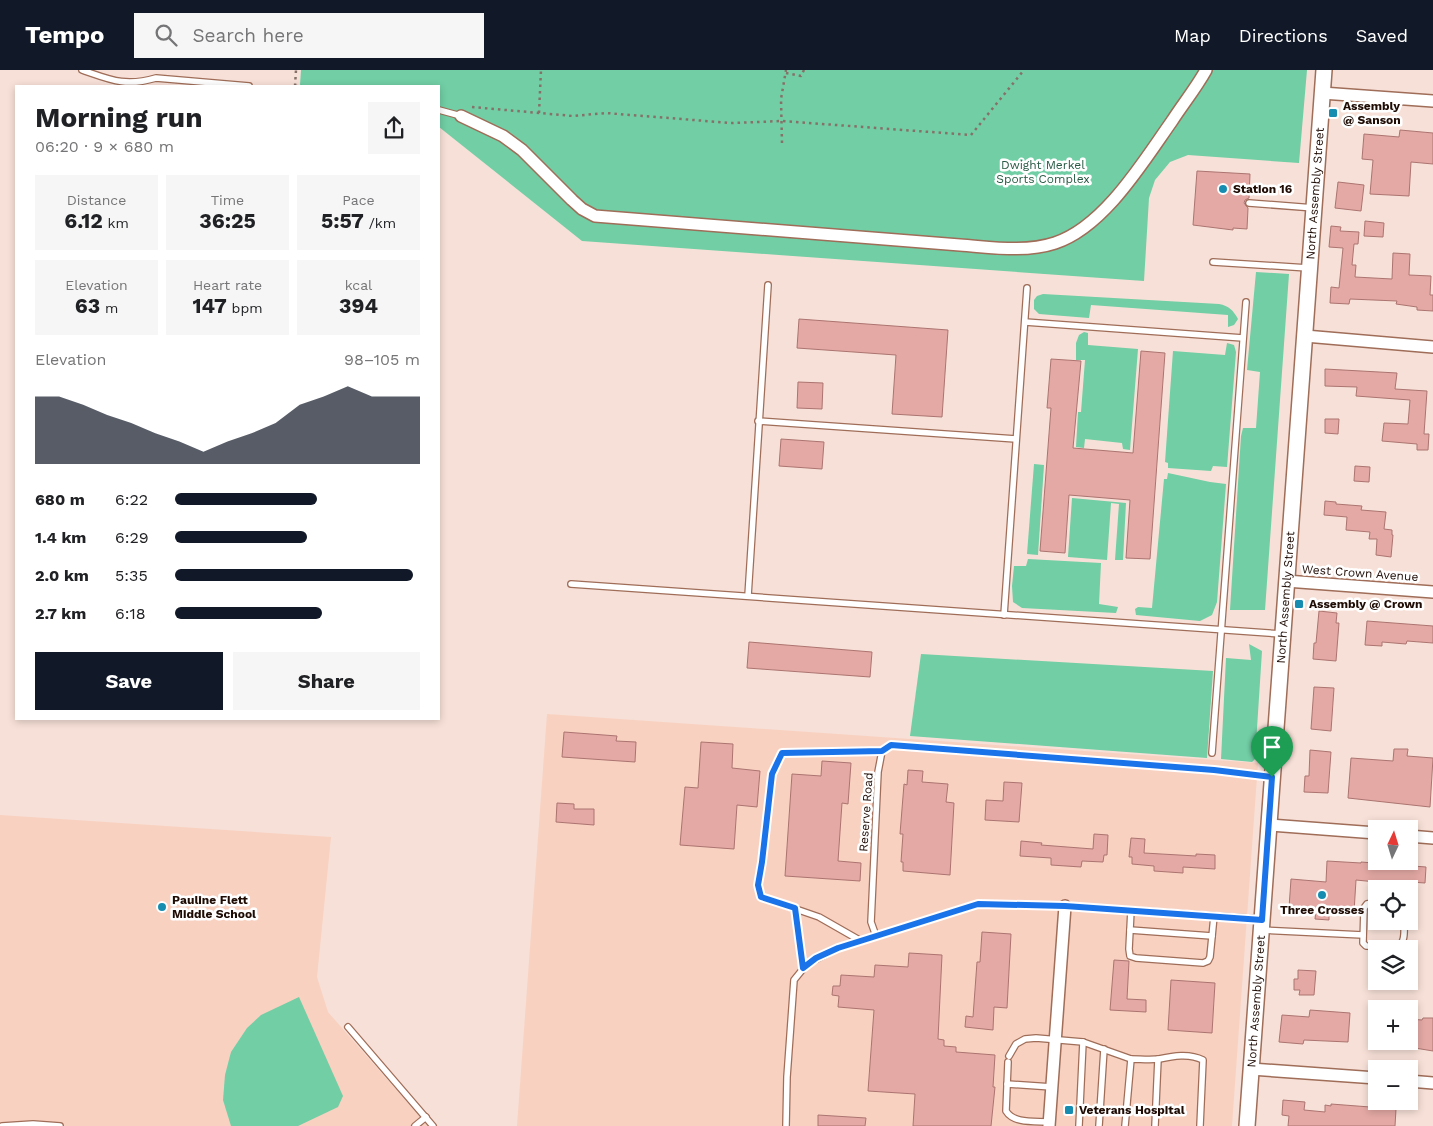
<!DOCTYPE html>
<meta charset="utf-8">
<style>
:root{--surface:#fff;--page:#f6f6f6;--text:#202124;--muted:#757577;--accent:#111827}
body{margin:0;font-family:"Work Sans",sans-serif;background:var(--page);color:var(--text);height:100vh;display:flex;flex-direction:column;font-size:19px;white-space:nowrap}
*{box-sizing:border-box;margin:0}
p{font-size:16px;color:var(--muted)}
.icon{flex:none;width:28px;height:28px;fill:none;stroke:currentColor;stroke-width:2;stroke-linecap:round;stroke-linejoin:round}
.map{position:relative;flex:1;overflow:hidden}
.details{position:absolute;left:15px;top:15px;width:425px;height:635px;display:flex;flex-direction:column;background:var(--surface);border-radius:0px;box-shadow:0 2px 8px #0003}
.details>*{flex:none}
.needle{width:32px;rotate:4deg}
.fabs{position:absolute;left:1368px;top:750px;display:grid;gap:10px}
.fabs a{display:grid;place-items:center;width:50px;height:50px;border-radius:0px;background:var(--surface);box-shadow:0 2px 8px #0003;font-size:25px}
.pin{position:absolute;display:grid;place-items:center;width:42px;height:42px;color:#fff;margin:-51px -21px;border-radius:50% 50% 50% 0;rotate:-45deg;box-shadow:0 0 5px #0007}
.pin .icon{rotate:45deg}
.round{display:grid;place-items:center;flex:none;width:52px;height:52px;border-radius:0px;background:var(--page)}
.headline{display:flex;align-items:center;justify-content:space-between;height:85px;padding:0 20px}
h1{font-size:28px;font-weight:700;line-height:38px}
.stats{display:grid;grid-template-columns:repeat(3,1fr);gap:8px;height:85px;padding:5px 20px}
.stats div{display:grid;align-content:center;border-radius:0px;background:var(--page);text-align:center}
.stats b{font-size:21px;font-weight:700}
.stats small{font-size:14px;font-weight:400}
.stats p{font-size:14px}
.chart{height:140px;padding:10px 20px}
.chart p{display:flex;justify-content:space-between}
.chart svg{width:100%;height:90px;margin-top:5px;fill:var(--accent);opacity:.7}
.cta{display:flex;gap:10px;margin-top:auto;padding:10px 20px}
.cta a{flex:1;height:58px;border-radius:0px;background:var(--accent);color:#fff;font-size:20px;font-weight:700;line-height:58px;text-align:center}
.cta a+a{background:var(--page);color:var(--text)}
ul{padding:0 20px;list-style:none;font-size:16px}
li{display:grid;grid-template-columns:80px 60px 1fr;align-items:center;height:38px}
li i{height:12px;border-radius:6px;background:var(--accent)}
header{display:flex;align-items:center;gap:30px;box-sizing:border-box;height:70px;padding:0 25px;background:var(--accent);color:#fff}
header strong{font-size:24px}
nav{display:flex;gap:28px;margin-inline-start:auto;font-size:18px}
.search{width:350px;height:45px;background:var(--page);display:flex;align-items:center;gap:12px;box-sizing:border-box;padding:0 18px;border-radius:0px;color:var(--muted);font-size:19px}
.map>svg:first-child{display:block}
</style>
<header>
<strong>Tempo</strong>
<div class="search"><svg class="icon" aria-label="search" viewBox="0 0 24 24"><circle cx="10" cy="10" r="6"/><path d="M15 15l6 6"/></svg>Search here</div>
<nav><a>Map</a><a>Directions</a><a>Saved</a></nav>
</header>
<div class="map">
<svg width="1433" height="1056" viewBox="0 0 1433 1056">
<rect width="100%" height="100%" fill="#f7e0d7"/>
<g fill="#f8d1c1">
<path d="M547,644L1258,693L1232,1056H517Z"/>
<path d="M0,745L331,767L317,907L328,942L428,1056H0Z"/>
</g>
<g fill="#71cea5">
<path d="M301,0H1307L1299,93L1188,85L1170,92L1155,110L1149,128L1144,211L582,171L439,57V16H325L300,15Z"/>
<path d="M1256,202L1289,204L1265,540H1230L1241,366L1243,358H1256L1260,302L1247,300Z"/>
<path d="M1043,224L1219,234C1229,236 1233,240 1238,249L1234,255L1228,257V245L1091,235L1089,248L1039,244L1034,239V230L1037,226Z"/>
<path d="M1084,262L1088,263V275L1138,279L1130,380L1123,379L1122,373L1085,369L1084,378L1076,377L1078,342H1081L1085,290H1076V273L1079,265Z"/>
<path d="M1227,273L1234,275L1236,282L1227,397L1213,396L1211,401L1168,398V393L1165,392L1173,281L1225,285Z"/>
<path d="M1034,394L1044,395L1038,485L1027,484Z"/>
<path d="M1168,403L1210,412L1226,414L1217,532L1212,545L1200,551L1136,545L1135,539L1138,537L1152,538L1164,409H1167Z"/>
<path d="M1072,428L1126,433L1123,490H1115L1119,434L1111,433L1107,490L1068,487Z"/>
<path d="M1028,489L1101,493L1099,534L1118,537L1116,543L1022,538L1013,532L1012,516L1014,496H1026Z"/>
<path d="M1249,574L1262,581L1255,689L1252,692L1221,689L1226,588L1251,590Z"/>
<path d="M921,584L1213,601L1207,688L910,666Z"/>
<path d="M299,927L343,1026L338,1037L298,1056H231L223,1030L225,1005L231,982L247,958L261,945Z"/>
</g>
<g fill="#e4a9a4" stroke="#ac7470">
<path d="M1400,60L1433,63V94L1411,92L1409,126L1370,124L1373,90L1362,89L1364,64L1399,67Z"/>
<path d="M1197,101L1250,104L1249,128L1245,130L1244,133L1248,138L1247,159L1233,158V160L1193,155Z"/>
<path d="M1338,112L1364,115L1361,141L1335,138Z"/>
<path d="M1365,151L1384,153L1383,167L1364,166Z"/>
<path d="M1331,156L1341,157L1340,161L1359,162L1358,174H1354L1352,195H1356L1355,207L1392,209L1393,183L1410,184L1409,205L1431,206L1430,225H1433V241L1417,240V237L1396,234L1397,231L1350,229L1349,234L1330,233L1331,217L1339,218L1343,178L1329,177Z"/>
<path d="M799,249L948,260L942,347L892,344L896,285L797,278Z"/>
<path d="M1141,281L1165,283L1150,489L1126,488L1130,430L1069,425L1065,483L1040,481L1051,338H1047L1051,289L1081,291L1073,378L1133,383Z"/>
<path d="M1325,299L1397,303L1395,319L1427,321L1424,364H1429L1428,380H1417V374L1382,371L1384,353L1408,354L1410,330L1356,326L1357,317L1325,316Z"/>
<path d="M798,312L823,313L822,339L797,338Z"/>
<path d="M1325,349H1339L1338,364L1325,363Z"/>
<path d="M781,369L824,372L822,399L779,396Z"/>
<path d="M1355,396L1370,397L1369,412L1354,411Z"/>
<path d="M1325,431L1336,432V434L1362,436L1361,440L1386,442L1384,459L1392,460V465H1393L1391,487L1376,485L1377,469H1369L1370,462L1346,460L1347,447L1324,445Z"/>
<path d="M1319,541L1337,543L1336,553H1339L1336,591L1313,589L1314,573H1316Z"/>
<path d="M1367,551L1433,556V573L1407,571L1406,574L1382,572V576L1365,575Z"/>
<path d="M749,572L872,582L870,607L747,598Z"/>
<path d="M1314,617L1334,618L1331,661L1311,659Z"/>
<path d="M564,662L617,666L616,671L636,672L635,692L562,687Z"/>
<path d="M701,672L733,674L732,698L760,701L757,737L737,735L734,779L680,775L685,717L698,718Z"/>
<path d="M1394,679H1408L1407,686L1433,688L1430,737L1348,728L1351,688L1393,691Z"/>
<path d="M1310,680L1331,682L1328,723L1304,722L1305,706H1309Z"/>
<path d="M822,691L851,693L848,734L842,733L838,791L861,793L860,811L785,806L792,704L821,706Z"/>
<path d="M908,700L923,701L922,712L948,714L946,732L954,733L950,805L903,801V792H901L903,764H900L904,714L907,715Z"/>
<path d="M1004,712L1022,713L1019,752L985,750L986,730L1003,731Z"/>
<path d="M557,733L574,734V739H594V755L556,752Z"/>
<path d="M1094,764L1108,765L1107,785H1104L1103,792L1082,791L1081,797L1051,795V788L1020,786L1021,771L1042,773L1041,775L1093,779Z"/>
<path d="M1131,768L1145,769L1144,783L1196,786V784L1215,785V799L1183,797V803L1154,801V796L1132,794V787H1129Z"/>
<path d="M1327,791L1361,793V792L1426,797L1425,813L1396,811V814L1356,810L1354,842L1329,841V850L1315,849L1316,840L1289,838L1291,809L1326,812Z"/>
<path d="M982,862L1011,864L1007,938L994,937L993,960L965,957L966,946L973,947L977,892H980Z"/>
<path d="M909,883L942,885L938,969L944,970V976L956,977V982L995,985L993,1017H995L991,1056H913L915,1024L868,1021L874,940L838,937L839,926L832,925L833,916H840L841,905L874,907L875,895L908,897Z"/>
<path d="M1114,890L1129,891L1127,929L1146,930V942L1110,940Z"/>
<path d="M1298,900L1316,901L1314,925H1299L1300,920H1294V909H1298Z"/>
<path d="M1171,910L1215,913L1212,963L1168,960Z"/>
<path d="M1310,940L1350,943L1348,972L1304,970L1303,974L1279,972L1282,945L1309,947Z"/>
<path d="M1423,948H1433V981L1409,977V949L1422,950Z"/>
<path d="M1283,1030L1305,1032L1304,1040L1325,1042V1035L1331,1036V1034L1396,1039L1395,1056H1288L1289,1046L1282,1045Z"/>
<path d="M818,1045L866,1048L865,1056H818Z"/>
</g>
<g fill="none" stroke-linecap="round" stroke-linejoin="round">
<g stroke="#9f6d58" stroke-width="8">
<g id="service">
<path d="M82,0C111,10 125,17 156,8L249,16"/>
<path d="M439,40L461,46"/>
<path d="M1249,133L1314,138"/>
<path d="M1213,192L1308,198"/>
<path d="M1025,252L1243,268"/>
<path d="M758,351L1016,369"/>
<path d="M571,514L1282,564"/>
<path d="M748,526L768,215"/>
<path d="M1004,545L1027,218"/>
<path d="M1212,683L1246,232"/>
<path d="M1376,832L1367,834L1364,838L1363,873L1366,876L1397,877C1406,873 1404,860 1404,851"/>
<path d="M795,838L803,898"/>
<path d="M1131,840L1129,879L1130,886L1136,888L1203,893L1208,891L1210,887L1214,846"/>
<path d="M1130,860L1212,866"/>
<path d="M1261,860L1363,865"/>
<path d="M876,866L871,852L878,702L882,681L891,675L1214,700L1272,707"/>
<path d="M861,871L819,847L761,827L758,815L762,792L772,704L782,683L882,681"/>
<path d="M348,957L433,1056"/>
<path d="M1009,986L1016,974L1025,969L1036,968L1083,972L1131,989"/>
<path d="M1008,992L1006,1041C1014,1054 1035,1051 1049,1052"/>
<path d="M1007,1014L1052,1017"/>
<path d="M2,1056L33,1054L60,1056"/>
<path d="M415,1056L426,1047"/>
<path d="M786,1056L787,1007L794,910L807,894L838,878L978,834L1065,836L1262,849"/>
<path d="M1079,1056L1083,972"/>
<path d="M1099,1056L1104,979"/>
<path d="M1125,1056L1131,989C1140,989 1150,990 1159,989C1173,986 1189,983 1203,990L1200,1056"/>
<path d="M1155,1056L1158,989"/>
</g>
</g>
<g stroke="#9f6d58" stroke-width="14">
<g id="minor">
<path d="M1322,23L1433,31"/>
<path d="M461,46L503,66L522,80L572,130L582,139L595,146L960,175C990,177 1025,183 1055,173C1104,157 1143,92 1172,51C1183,34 1196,18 1206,0"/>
<path d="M1305,266L1433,277"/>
<path d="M1286,511L1433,522"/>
<path d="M1269,755L1376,763"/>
<path d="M1409,766L1433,768"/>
<path d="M1251,999L1376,1008"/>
<path d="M1409,1011L1433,1013"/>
<path d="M1049,1056L1065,836"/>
</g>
</g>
<g stroke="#9f6d58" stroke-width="18">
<g id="secondary">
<path id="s1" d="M1247,1056L1324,0"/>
</g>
</g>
<g stroke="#867169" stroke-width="2.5" stroke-dasharray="2.5 4" stroke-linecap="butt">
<path d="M786,3L801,6L804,0"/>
<path d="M295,16L296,0"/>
<path d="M295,16H302"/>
<path d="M472,37L573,46L606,43L731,53L782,51L971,65L1024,0"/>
<path d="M539,43L541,0"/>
<path d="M782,73L781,29L786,0"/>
</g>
<use href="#service" stroke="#fff" stroke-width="5.5"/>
<use href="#minor" stroke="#fff" stroke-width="11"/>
<use href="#secondary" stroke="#fff" stroke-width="15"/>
</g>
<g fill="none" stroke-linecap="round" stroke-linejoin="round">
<g stroke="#fff" stroke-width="10">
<path id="route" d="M891,675L1214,700L1272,707L1262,850L1065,836L978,834L838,878L816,888L803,898L795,838L761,827L758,815L762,792L772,704L782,683L882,681Z"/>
</g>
<use href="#route" stroke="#1a73e8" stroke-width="6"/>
</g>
<g fill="#168db0" stroke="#fff" stroke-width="2">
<rect x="1328" y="38" width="10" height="10" rx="2.5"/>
<circle cx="1223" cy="119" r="5"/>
<rect x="1294" y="529" width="10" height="10" rx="2.5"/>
<circle cx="1322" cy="825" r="5"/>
<circle cx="162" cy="837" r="5"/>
<rect x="1064" y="1035" width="10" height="10" rx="2.5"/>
</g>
<g text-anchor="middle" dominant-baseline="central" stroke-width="5" stroke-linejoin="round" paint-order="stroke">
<g font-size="12" font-weight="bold" fill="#1f0c05" stroke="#fff" text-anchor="start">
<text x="1343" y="36">Assembly<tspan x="1343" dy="14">@ Sanson</tspan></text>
<text x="1233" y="119">Station 16</text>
<text x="1309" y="534">Assembly @ Crown</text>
<text x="172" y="830">Pauline Flett<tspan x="172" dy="14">Middle School</tspan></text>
<text x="1322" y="840" text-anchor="middle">Three Crosses</text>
<text x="1079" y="1040">Veterans Hospital</text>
</g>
<g font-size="12" fill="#285b45" stroke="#fff">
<text x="1043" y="95">Dwight Merkel<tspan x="1043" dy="14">Sports Complex</tspan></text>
</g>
<g font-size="12" fill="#1f0c05" stroke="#fff">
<text stroke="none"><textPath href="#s1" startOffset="935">North Assembly Street</textPath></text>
<text transform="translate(1360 503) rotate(4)">West Crown Avenue</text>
<text stroke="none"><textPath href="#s1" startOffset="530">North Assembly Street</textPath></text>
<text transform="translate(866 742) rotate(-86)">Reserve Road</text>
<text stroke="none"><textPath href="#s1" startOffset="125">North Assembly Street</textPath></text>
</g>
</g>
</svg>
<div class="fabs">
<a><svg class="needle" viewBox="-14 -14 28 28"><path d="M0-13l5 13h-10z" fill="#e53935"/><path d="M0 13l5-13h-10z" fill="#757577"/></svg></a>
<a><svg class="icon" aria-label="locate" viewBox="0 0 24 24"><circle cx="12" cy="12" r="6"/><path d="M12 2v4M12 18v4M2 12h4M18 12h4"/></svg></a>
<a><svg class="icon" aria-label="layers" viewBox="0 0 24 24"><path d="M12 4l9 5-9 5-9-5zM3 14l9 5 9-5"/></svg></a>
<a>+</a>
<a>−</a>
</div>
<div class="pin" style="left:1272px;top:707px;background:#1e9e55"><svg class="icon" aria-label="arrive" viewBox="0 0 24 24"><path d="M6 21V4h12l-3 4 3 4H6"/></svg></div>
<section class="details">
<div class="headline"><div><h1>Morning run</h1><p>06:20 · 9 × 680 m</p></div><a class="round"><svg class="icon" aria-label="share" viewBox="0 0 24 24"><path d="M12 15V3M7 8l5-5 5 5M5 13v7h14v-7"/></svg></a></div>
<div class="stats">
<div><p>Distance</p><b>6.12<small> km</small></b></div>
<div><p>Time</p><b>36:25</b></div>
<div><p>Pace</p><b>5:57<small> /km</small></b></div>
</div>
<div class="stats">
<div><p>Elevation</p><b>63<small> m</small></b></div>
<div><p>Heart rate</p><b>147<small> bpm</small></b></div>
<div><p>kcal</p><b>394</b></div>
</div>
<div class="chart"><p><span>Elevation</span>98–105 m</p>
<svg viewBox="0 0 160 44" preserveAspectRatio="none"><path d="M0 44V11L10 11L20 15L30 20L40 24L50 29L60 33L70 38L80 33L90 29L100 24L110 15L120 11L130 6L140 11L150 11L160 11V44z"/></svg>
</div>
<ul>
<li><b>680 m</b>6:22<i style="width:58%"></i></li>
<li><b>1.4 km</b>6:29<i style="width:54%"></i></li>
<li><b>2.0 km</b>5:35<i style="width:97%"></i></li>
<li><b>2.7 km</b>6:18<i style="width:60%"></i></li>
</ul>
<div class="cta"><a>Save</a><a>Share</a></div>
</section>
</div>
